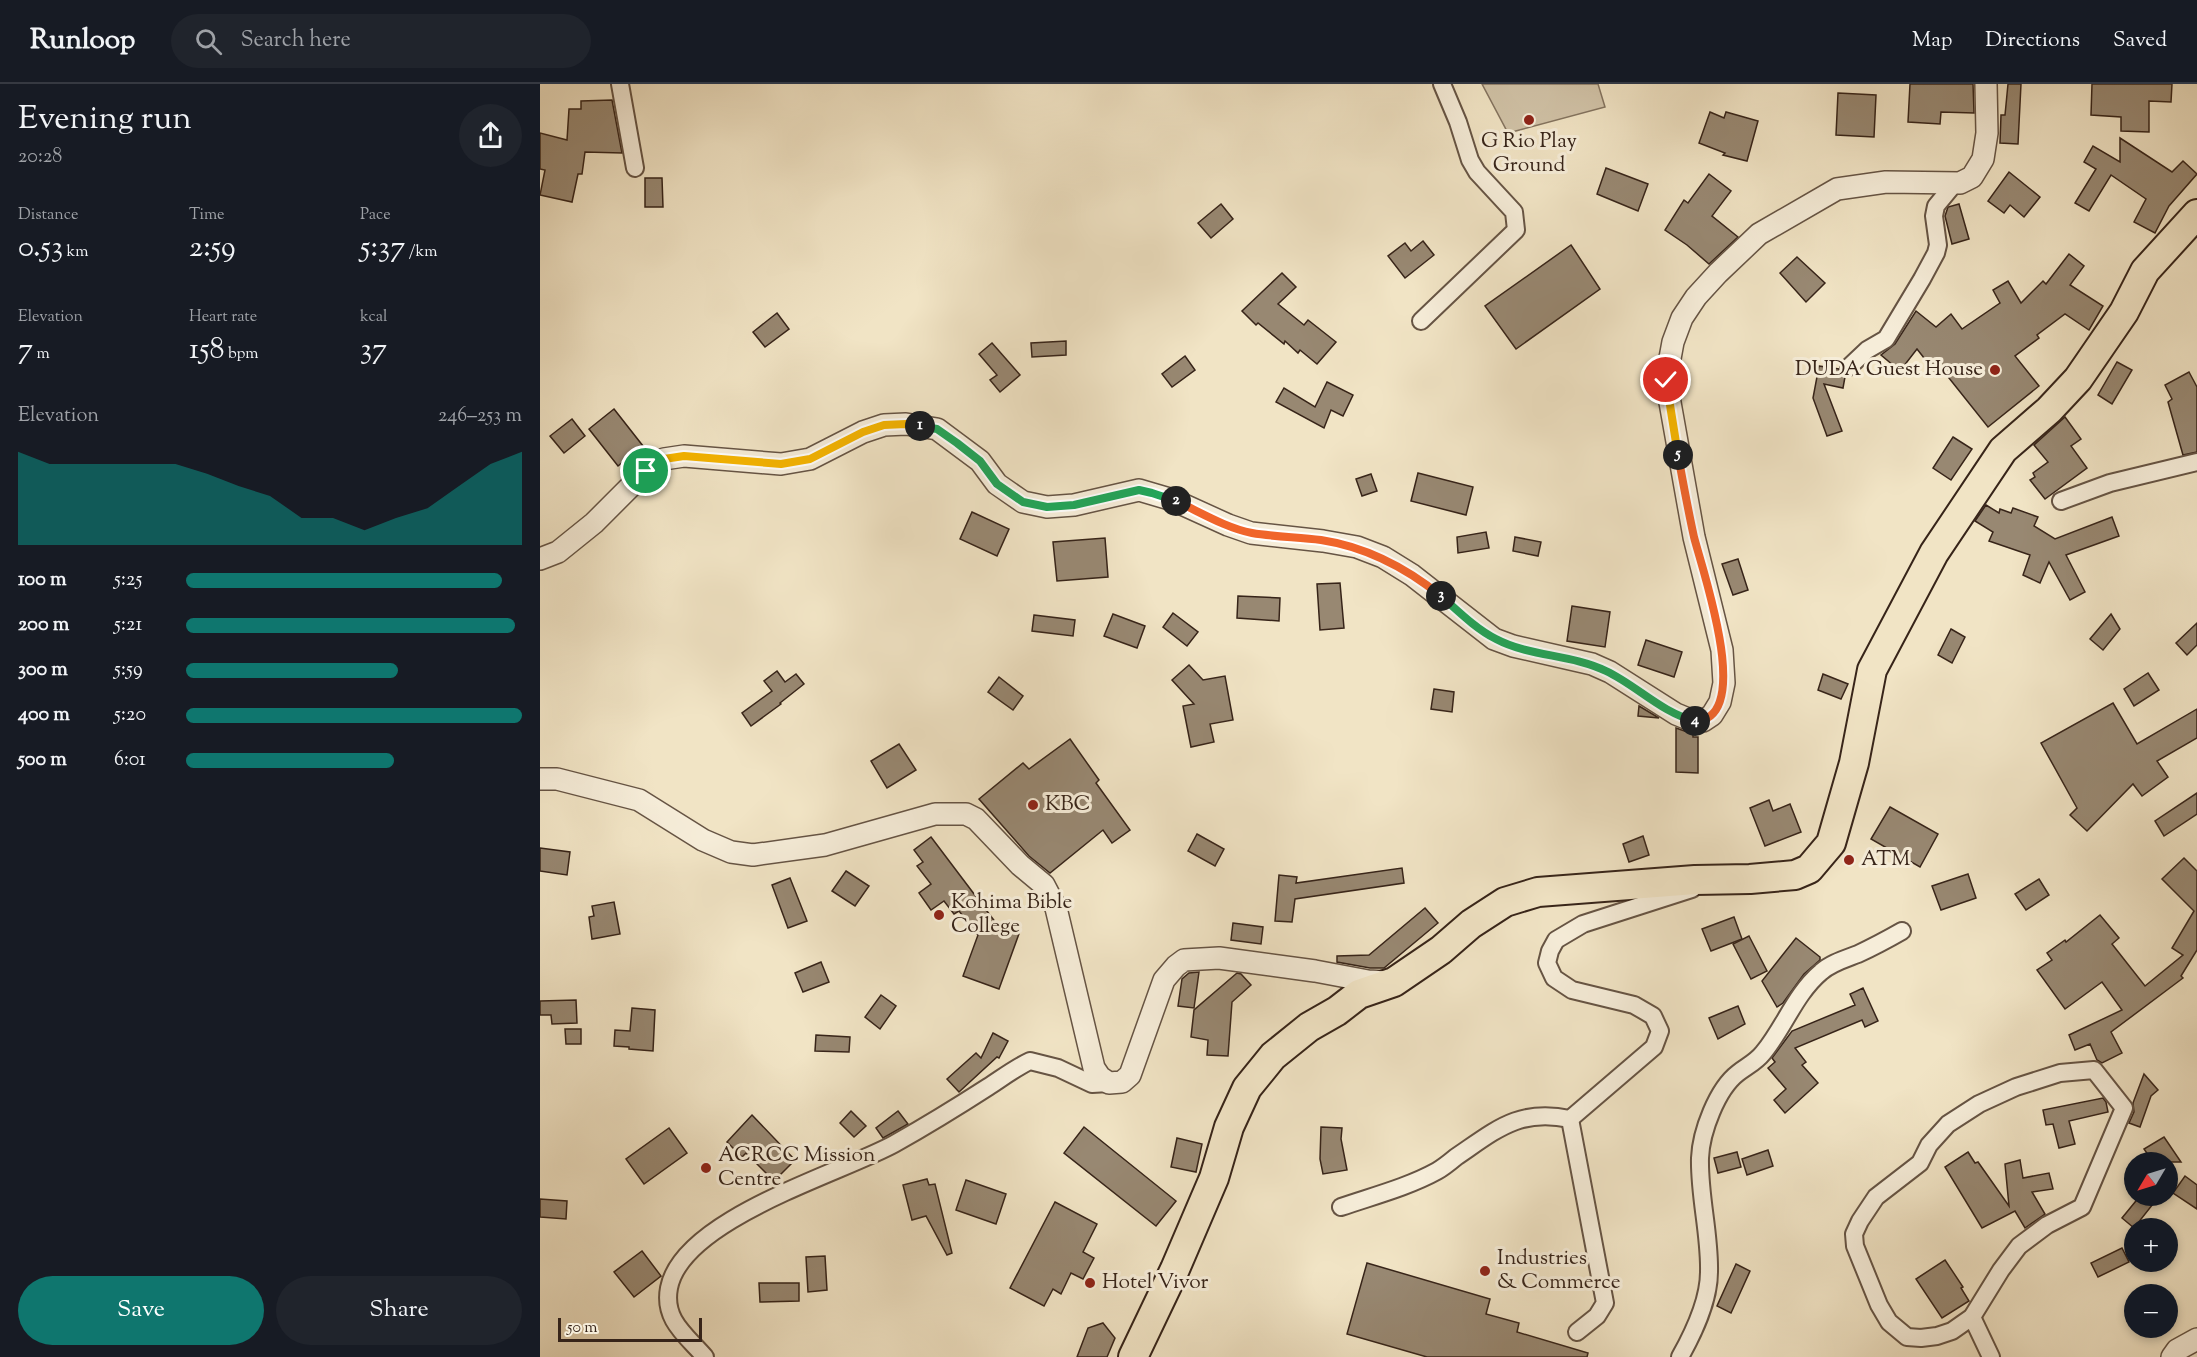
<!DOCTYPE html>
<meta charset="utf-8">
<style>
:root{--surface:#171b24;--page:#20242c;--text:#f1f3f6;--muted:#9ea1a6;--line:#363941;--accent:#0f766e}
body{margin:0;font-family:"Sorts Mill Goudy",serif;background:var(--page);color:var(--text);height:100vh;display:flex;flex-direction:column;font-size:22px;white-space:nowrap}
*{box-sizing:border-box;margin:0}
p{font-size:20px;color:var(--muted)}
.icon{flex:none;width:33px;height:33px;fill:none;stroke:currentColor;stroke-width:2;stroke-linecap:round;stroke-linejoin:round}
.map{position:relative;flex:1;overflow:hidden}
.side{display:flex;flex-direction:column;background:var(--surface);width:540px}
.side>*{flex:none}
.needle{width:39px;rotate:232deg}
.buttons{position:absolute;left:1584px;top:1068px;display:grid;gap:12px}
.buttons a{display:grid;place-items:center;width:54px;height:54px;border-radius:50%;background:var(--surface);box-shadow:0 3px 9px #0003;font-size:30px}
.scale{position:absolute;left:18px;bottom:15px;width:144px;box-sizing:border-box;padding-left:6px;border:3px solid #372419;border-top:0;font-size:16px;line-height:21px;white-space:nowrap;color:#372419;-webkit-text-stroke:4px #f6edd9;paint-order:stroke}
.pin{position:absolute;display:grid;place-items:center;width:51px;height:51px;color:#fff;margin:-26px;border:3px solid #fff;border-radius:50%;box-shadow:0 2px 6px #0007}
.km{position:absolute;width:30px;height:30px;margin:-15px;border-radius:50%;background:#222;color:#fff;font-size:16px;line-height:30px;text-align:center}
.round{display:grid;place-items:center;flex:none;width:63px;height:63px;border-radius:32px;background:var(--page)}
.overview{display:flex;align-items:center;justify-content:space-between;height:102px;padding:0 18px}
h1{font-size:33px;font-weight:600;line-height:45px}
.figures{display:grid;grid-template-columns:repeat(3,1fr);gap:9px;height:102px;padding:6px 18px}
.figures div{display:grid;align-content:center}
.figures b{font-size:30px;font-weight:600}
.figures small{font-size:16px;font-weight:400}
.figures p{font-size:16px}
.chart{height:168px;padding:12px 18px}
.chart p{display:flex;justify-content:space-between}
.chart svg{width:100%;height:108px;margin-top:6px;fill:var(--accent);opacity:.7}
.cta{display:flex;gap:12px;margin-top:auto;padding:12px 18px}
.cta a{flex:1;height:69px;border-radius:36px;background:var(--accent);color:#fff;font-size:24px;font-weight:600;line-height:69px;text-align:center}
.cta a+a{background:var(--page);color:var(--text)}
ul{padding:0 18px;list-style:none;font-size:20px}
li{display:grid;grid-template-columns:96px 72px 1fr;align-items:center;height:45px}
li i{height:15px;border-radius:8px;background:var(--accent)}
header{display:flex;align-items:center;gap:36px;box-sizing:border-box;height:84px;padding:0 30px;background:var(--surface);border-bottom:2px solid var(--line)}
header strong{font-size:28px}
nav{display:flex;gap:33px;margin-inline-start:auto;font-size:21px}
.search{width:420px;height:54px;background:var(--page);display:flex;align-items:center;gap:15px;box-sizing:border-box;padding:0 21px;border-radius:33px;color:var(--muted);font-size:22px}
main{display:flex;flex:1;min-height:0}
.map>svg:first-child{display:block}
</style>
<header>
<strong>Runloop</strong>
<div class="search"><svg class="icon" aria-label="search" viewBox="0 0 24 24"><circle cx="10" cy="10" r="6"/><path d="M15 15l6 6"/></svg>Search here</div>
<nav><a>Map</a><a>Directions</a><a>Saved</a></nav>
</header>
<main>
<section class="side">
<div class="overview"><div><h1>Evening run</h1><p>20:28</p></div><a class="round"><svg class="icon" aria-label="share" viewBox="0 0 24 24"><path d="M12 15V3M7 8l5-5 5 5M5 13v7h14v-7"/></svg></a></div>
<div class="figures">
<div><p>Distance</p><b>0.53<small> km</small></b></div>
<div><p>Time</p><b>2:59</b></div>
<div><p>Pace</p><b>5:37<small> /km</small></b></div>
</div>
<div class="figures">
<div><p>Elevation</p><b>7<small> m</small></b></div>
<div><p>Heart rate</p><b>158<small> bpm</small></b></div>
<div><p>kcal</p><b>37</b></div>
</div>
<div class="chart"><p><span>Elevation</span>246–253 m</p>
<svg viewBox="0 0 160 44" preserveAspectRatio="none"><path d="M0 44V6L10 11L20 11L30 11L40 11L50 11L60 15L70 20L80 24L90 33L100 33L110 38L120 33L130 29L140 20L150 11L160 6V44z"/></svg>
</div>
<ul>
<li><b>100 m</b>5:25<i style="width:94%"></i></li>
<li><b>200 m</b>5:21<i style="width:98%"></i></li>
<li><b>300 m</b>5:59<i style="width:63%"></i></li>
<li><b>400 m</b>5:20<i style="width:100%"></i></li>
<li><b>500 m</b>6:01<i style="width:62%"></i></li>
</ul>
<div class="cta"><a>Save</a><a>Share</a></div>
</section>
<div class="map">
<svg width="1657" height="1273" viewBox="0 0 1657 1273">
<rect width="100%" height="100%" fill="#f1e4c5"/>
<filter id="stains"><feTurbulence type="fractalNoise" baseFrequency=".00333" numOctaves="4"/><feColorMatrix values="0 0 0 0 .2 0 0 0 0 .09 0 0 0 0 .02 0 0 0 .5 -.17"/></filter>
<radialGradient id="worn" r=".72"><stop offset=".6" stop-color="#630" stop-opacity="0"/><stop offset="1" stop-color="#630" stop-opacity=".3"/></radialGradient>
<path fill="#d1c3a8" stroke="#847460" stroke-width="1.5" d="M942,0H1058L1065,23L968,49Z"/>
<g fill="#988872" stroke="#372419" stroke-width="1.5">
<path d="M1370,0H1433L1434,29L1401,28L1400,40L1368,38Z"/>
<path d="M1468,0H1481L1478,60L1460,59L1461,31H1465Z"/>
<path d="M1552,0H1632L1631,18L1609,17V48L1581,47V33L1551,31Z"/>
<path d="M1298,9L1336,11L1334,53L1296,51Z"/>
<path d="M72,16L82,69L45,68L42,90H38L32,118L0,111L5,86L0,85V49L27,56L29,25H41V17Z"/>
<path d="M1170,28L1184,34L1186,28L1218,37L1207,77L1183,71L1185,69L1159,59Z"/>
<path d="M1580,54L1632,88L1643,77L1657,90L1629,122L1615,149L1594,138L1606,115L1571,91L1549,127L1535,119L1556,85L1544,78L1553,62L1580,78Z"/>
<path d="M1066,84L1108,100L1098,127L1057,110Z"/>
<path d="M1469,88L1500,113L1484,133L1470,121L1464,129L1448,117Z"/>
<path d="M1169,90L1191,107L1172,132L1198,153L1169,180L1147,161L1125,146L1144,116L1148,119Z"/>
<path d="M105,94H122L123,123H105Z"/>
<path d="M681,120L693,135L671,154L658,139Z"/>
<path d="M1419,120L1429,155L1412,160L1405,132L1408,123Z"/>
<path d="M883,157L894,171L865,194L848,172L865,159L871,167Z"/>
<path d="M1031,161L1060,205L976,265L945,222Z"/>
<path d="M1529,170L1544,182L1530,201L1563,222L1549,246L1525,230L1497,251L1499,254L1475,272L1499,302L1448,343L1405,289L1399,293L1377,265L1360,287L1341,271L1355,260L1376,227L1396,243L1411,230L1422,245L1460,219L1453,206L1468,197L1481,219L1503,197L1506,200Z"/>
<path d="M1257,173L1285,199L1266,218L1240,189Z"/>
<path d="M742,189L756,203L738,220L764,241L768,236L796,258L777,280L760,266L758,269L745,257L744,260L718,239L716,241L702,227Z"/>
<path d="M237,229L249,245L225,263L213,248Z"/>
<path d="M526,257V271L492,273L491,259Z"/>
<path d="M452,259L480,291L460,308L450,296L457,291L439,270Z"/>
<path d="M645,272L655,286L632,303L622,290Z"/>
<path d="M1577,278L1592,286L1572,320L1558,311Z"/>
<path d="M1279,282L1299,285L1305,293L1303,304L1284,300L1302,347L1287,352L1273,314Z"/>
<path d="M1649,288L1657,303V368L1643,371L1628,318L1632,315L1625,301Z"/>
<path d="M787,298L813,311L803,332L791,326L784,344L736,318L744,304L775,323Z"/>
<path d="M74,325L103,362L78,382L49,345Z"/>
<path d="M1525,333L1541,355L1531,362L1547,384L1505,415L1490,396L1495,393L1493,389L1508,378L1494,361Z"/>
<path d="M32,335L45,352L24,369L10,352Z"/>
<path d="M1413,353L1432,365L1411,396L1393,384Z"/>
<path d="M878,389L933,403L926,431L871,417Z"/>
<path d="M831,390L837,407L822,412L816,395Z"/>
<path d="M1446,421L1459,429L1460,425L1471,429L1473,424L1498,433L1494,442L1515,455L1572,433L1579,452L1526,471L1545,508L1530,516L1509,478L1500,499L1483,491L1490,471L1449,457L1453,448L1435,437Z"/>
<path d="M432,428L469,445L457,472L420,455Z"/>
<path d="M946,448L949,464L918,469L917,453Z"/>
<path d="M975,453L1001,458L998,472L973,467Z"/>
<path d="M565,454L568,493L517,497L513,458Z"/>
<path d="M1198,475L1208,506L1193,511L1182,480Z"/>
<path d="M800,499L804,544L780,546L777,500Z"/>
<path d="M698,512L740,514L739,537L697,534Z"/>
<path d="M1032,522L1070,528L1065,563L1027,557Z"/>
<path d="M633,529L658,548L647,562L623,543Z"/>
<path d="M573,530L605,542L597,564L564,552Z"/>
<path d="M1571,530L1580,545L1563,566L1550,555Z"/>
<path d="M494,531L535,536L533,552L492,547Z"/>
<path d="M1657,539V561L1647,571L1636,559Z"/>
<path d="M1411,545L1425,553L1412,579L1398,571Z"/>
<path d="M1106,556L1142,568L1134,593L1098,581Z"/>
<path d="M649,581L663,596L685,592L693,636L670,640L674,658L651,663L643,622L654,620L632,596Z"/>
<path d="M237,587L245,598L256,590L264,600L240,619L241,620L211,642L202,629L232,607L224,597Z"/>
<path d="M1608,589L1619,606L1594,622L1584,605Z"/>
<path d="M1283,590L1308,600L1301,615L1278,606Z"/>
<path d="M459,593L483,612L473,626L448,608Z"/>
<path d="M894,605L914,608L912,628L891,625Z"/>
<path d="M1573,619L1597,660L1657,625V654L1617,677L1628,693L1602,712L1593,700L1547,747L1530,731L1537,724L1501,659Z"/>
<path d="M1099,622L1119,634L1098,632Z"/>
<path d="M1136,644L1153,650V653H1158V689L1136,688Z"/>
<path d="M530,655L559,696L556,699L590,746L572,759L563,746L510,789L489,772L439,715L483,679L489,685Z"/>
<path d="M359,660L376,686L347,704L331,677Z"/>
<path d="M1657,709V730L1624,752L1615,737Z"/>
<path d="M1229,716L1233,727L1250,720L1261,748L1225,762L1210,724Z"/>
<path d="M1350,723L1398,750L1380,783L1331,755Z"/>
<path d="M657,750L684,765L675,782L648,767Z"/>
<path d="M1103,752L1109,771L1089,778L1083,760Z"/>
<path d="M391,753L456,839L480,847L459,905L423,892L438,851L419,827L414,830L404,817L391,826L379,809L391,800L377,782L383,778L374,766Z"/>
<path d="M0,764L30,768L27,791L0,787Z"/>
<path d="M1644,774L1657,787V866L1641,892L1643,894L1571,948L1582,969L1562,979L1557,976L1550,960L1535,966L1529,951L1582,926L1562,898L1525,925L1497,886L1512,876L1507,869L1525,856L1526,858L1560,831L1579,854L1572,860L1605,902L1643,871L1632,864L1654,827L1622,795Z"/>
<path d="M862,784L864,799L755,815L752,838L735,837L739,791L757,793L756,799Z"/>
<path d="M306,787L329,802L315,822L292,807Z"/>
<path d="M1428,790L1436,814L1401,826L1392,802Z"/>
<path d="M250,794L267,837L248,844L232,801Z"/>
<path d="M1499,795L1509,811L1486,826L1475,810Z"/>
<path d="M74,818L80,850L52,855L49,833L54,832L52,822Z"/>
<path d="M885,824L898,839L844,884H830L797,878V872L829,871Z"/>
<path d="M1194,833L1202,855L1171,867L1162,845Z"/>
<path d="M693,839L723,843L721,860L691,856Z"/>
<path d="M1209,852L1227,887L1211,895L1193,860Z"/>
<path d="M1256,854L1280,873V876L1264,890L1243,919L1237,923L1222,897Z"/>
<path d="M281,878L289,898L263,908L255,889Z"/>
<path d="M659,888L654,924L638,922L642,895L649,889Z"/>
<path d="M697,889L701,890L711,901L692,918L688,972L667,971L668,956L651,953L654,926Z"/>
<path d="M1323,904L1338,937L1325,943L1322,936L1255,964L1266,978L1262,981L1278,999L1245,1029L1234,1016L1246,1005L1228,984L1235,978L1232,974L1252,947L1315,921L1310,910Z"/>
<path d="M341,911L356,922L340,945L325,933Z"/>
<path d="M36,916L37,939L12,940L11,931H0V917Z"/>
<path d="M1198,922L1205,940L1178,955L1169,934Z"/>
<path d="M92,924L115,926L113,967L89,965V963L74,962L75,946L90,947Z"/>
<path d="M25,945H41V960H26Z"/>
<path d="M453,949L468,957L459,974L457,973L419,1008L407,995L436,969L441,974Z"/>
<path d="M276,951L310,953L309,968L275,967Z"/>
<path d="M1604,990L1618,1006L1611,1012L1600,1043L1589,1039L1594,1028L1593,1019Z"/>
<path d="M1563,1014L1566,1018L1568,1028L1529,1037L1535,1060L1519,1064L1513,1040L1506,1041L1503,1026Z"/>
<path d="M311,1027L326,1042L314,1053L300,1039Z"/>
<path d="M358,1027L368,1040L343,1054L336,1044Z"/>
<path d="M212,1031L255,1076L234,1097L206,1069L202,1073L187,1058Z"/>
<path d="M544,1043L636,1117L616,1142L524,1069Z"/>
<path d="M781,1043L802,1044L801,1055L807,1086L783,1090L780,1075Z"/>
<path d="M129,1044L147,1069L104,1100L86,1075Z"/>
<path d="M1624,1053L1641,1078H1613L1604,1065Z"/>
<path d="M637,1054L662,1060L656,1088L631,1083Z"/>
<path d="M1228,1066L1233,1082L1207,1091L1202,1075Z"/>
<path d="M1197,1068L1201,1083L1178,1089L1174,1074Z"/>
<path d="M1428,1068L1435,1079L1438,1078L1469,1122L1465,1080L1480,1076L1483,1094L1509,1089L1513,1105L1492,1108L1505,1130L1485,1144L1475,1127L1442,1144L1405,1083Z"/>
<path d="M1645,1092L1657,1101V1125L1633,1109Z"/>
<path d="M387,1095L389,1101L395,1100L412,1169L407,1171L386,1132L372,1136L363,1101Z"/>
<path d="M426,1096L466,1110L456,1140L416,1126Z"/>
<path d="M1600,1112L1613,1120L1594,1144L1582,1134Z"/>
<path d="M0,1115L27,1117L26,1135L0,1133Z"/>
<path d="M515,1118L557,1140L543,1168L554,1174L543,1195L531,1189L521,1210L513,1205L504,1222L470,1204Z"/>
<path d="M1582,1164L1589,1178L1558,1193L1551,1179Z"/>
<path d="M102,1167L121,1192L94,1213L74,1188Z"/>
<path d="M285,1172L287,1206L268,1208L266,1173Z"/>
<path d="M1405,1176L1423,1203L1421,1204L1429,1217L1402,1234L1376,1195Z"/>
<path d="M827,1179L950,1215L946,1230L979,1239L977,1248L1048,1269L1047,1273H887L807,1250Z"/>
<path d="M1196,1180L1210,1187L1191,1229L1177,1222Z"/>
<path d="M219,1199H259V1217L220,1218Z"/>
<path d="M563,1239L575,1254L567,1273H537L548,1244Z"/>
</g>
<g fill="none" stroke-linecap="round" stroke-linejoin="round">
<g stroke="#665444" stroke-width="20">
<g id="minor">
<path d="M80,0L95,84"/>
<path d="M881,237L976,146L974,128L937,88L930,76L918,38L902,0"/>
<path d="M1309,283L1327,266L1346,255L1382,195L1396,169L1398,161L1394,132L1396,122L1415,99"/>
<path d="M1521,417L1570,399L1657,378"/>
<path d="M1554,986L1584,1024L1542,1123L1507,1141L1479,1162L1461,1186L1432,1233L1412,1247L1397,1252L1381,1254L1367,1253L1349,1238L1339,1221L1315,1162L1314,1150L1320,1137L1336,1113L1380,1079L1389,1061L1408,1040L1439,1020L1476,1003L1520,989Z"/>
<path d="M1030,1035L1065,1219L1057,1232L1037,1248"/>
<path d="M801,1123C833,1112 868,1103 897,1087C904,1083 910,1078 916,1073C956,1046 979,1024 1030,1035L1114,963L1120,947L1113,932L1094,921L1032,906L1014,894L1007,879L1010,867L1016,856L1043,840L1152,805"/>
<path d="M1432,1233L1451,1273"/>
<path d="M165,1273C146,1251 123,1236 129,1204C142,1135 299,1090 354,1060C386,1042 417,1023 448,1003C462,994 475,984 490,977L518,984L552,1000L569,999"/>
<path d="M1140,1273C1154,1248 1169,1217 1169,1188C1170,1150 1159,1112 1160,1074C1161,1048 1177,1005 1198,989C1207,982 1216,978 1223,969C1244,944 1255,910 1281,888C1291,879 1305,875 1318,870C1333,863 1348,855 1362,847"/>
</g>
</g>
<g stroke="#665444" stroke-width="24">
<g id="tertiary">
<path d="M0,475L18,468L54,439L106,387L124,375L144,372L241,380L270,375L323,348L344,341L366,340L397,345L440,377L457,400L483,418L507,423L534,421L599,406L633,416L688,441L711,449L783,457L817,463L843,473L872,491L954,555L973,562L1052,580L1070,588L1136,630L1153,637H1163L1172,631L1180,618L1184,599L1182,566L1154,453L1126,296L1133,258L1142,234L1156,213L1178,189L1219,150L1297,105L1346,98L1420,99L1432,93L1443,75L1447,49L1446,0"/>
<path d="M0,695H17L99,716L163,756L191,768L213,771L285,761L395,730H426L436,735L480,781L504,801L516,824L554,984L560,993L569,999L582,998L590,991L624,896L636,882L644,876L679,874L775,887L828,897L847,898"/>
<path d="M1632,1273L1637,1266L1657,1255"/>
</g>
</g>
<g stroke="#372419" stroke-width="32">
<path id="trunk" d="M593,1273L635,1185L674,1094L689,1043L707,1004L733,972L769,943L797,927L819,910L854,898L901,866L931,840L965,818L998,808L1155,796L1210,795L1255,791L1269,785L1291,759L1314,679L1332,586L1394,469L1463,366L1509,326L1538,295L1584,228L1605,187L1657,130"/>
</g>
<use href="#minor" stroke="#f6edd9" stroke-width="16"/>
<use href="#tertiary" stroke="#f6edd9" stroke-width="21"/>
<use href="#trunk" stroke="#f1e4c5" stroke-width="28"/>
</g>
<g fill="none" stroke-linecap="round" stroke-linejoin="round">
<g stroke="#fff" stroke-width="12">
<path id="split-1" d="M106,387L124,375L144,372L241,380L270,375L323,348L344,341L366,340L380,342"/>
</g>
<g stroke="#fff" stroke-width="12">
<path id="split-2" d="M380,342L397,345L417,359L440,377L457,400L483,418L507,423L534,421L599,406L612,409L636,417"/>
</g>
<g stroke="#fff" stroke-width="12">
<path id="split-3" d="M636,417C660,428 686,444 712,449C735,453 759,453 781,456C827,463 865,483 901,512"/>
</g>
<g stroke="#fff" stroke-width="12">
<path id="split-4" d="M901,512C918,527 936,545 956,555C990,573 1031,570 1066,587C1096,601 1122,629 1155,637"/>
</g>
<g stroke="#fff" stroke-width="12">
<path id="split-5" d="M1138,371C1143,398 1148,426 1154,453C1162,485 1215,636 1155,637"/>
</g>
<g stroke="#fff" stroke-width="12">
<path id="split-6" d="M1126,296L1138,371"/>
</g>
<use href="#split-1" stroke="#f5b400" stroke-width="8"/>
<use href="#split-2" stroke="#22a559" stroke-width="8"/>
<use href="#split-3" stroke="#f0652b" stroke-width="8"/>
<use href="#split-4" stroke="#22a559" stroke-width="8"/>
<use href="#split-5" stroke="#f0652b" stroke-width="8"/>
<use href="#split-6" stroke="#f5b400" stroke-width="8"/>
</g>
<g fill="#8f2418" stroke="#f6edd9" stroke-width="2">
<circle cx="989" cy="36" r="6"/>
<circle cx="1455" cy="286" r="6"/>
<circle cx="493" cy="721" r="6"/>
<circle cx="1309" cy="776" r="6"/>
<circle cx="399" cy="831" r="6"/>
<circle cx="166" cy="1084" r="6"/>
<circle cx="945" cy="1187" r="6"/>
<circle cx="550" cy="1199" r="6"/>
</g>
<g text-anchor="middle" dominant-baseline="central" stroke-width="6" stroke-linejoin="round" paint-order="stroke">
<g font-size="21" fill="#372419" stroke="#f6edd9" text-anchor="start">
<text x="989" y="58" text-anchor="middle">G Rio Play<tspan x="989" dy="24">Ground</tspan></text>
<text x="1443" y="286" text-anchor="end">DUDA Guest House</text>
<text x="505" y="721">KBC</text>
<text x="1321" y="776">ATM</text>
<text x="411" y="819">Kohima Bible<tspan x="411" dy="24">College</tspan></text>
<text x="178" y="1072">ACRCC Mission<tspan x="178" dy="24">Centre</tspan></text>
<text x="957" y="1175">Industries<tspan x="957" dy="24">&amp; Commerce</tspan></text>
<text x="562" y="1199">Hotel Vivor</text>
</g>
</g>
<rect width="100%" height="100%" filter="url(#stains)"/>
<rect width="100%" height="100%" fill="url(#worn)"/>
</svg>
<div class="buttons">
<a><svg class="needle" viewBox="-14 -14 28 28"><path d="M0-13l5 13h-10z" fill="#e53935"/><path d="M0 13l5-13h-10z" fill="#9ea1a6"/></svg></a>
<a>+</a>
<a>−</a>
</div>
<div class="scale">50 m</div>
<div class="pin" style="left:106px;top:387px;background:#1e9e55"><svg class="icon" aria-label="arrive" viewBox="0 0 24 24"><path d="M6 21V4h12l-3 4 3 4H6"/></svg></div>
<div class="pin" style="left:1126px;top:296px;background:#d93025"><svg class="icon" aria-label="check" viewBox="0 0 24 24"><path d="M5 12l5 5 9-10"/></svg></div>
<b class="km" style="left:380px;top:342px">1</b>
<b class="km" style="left:636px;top:417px">2</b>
<b class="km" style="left:901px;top:512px">3</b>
<b class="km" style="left:1155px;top:637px">4</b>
<b class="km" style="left:1138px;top:371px">5</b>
</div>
</main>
